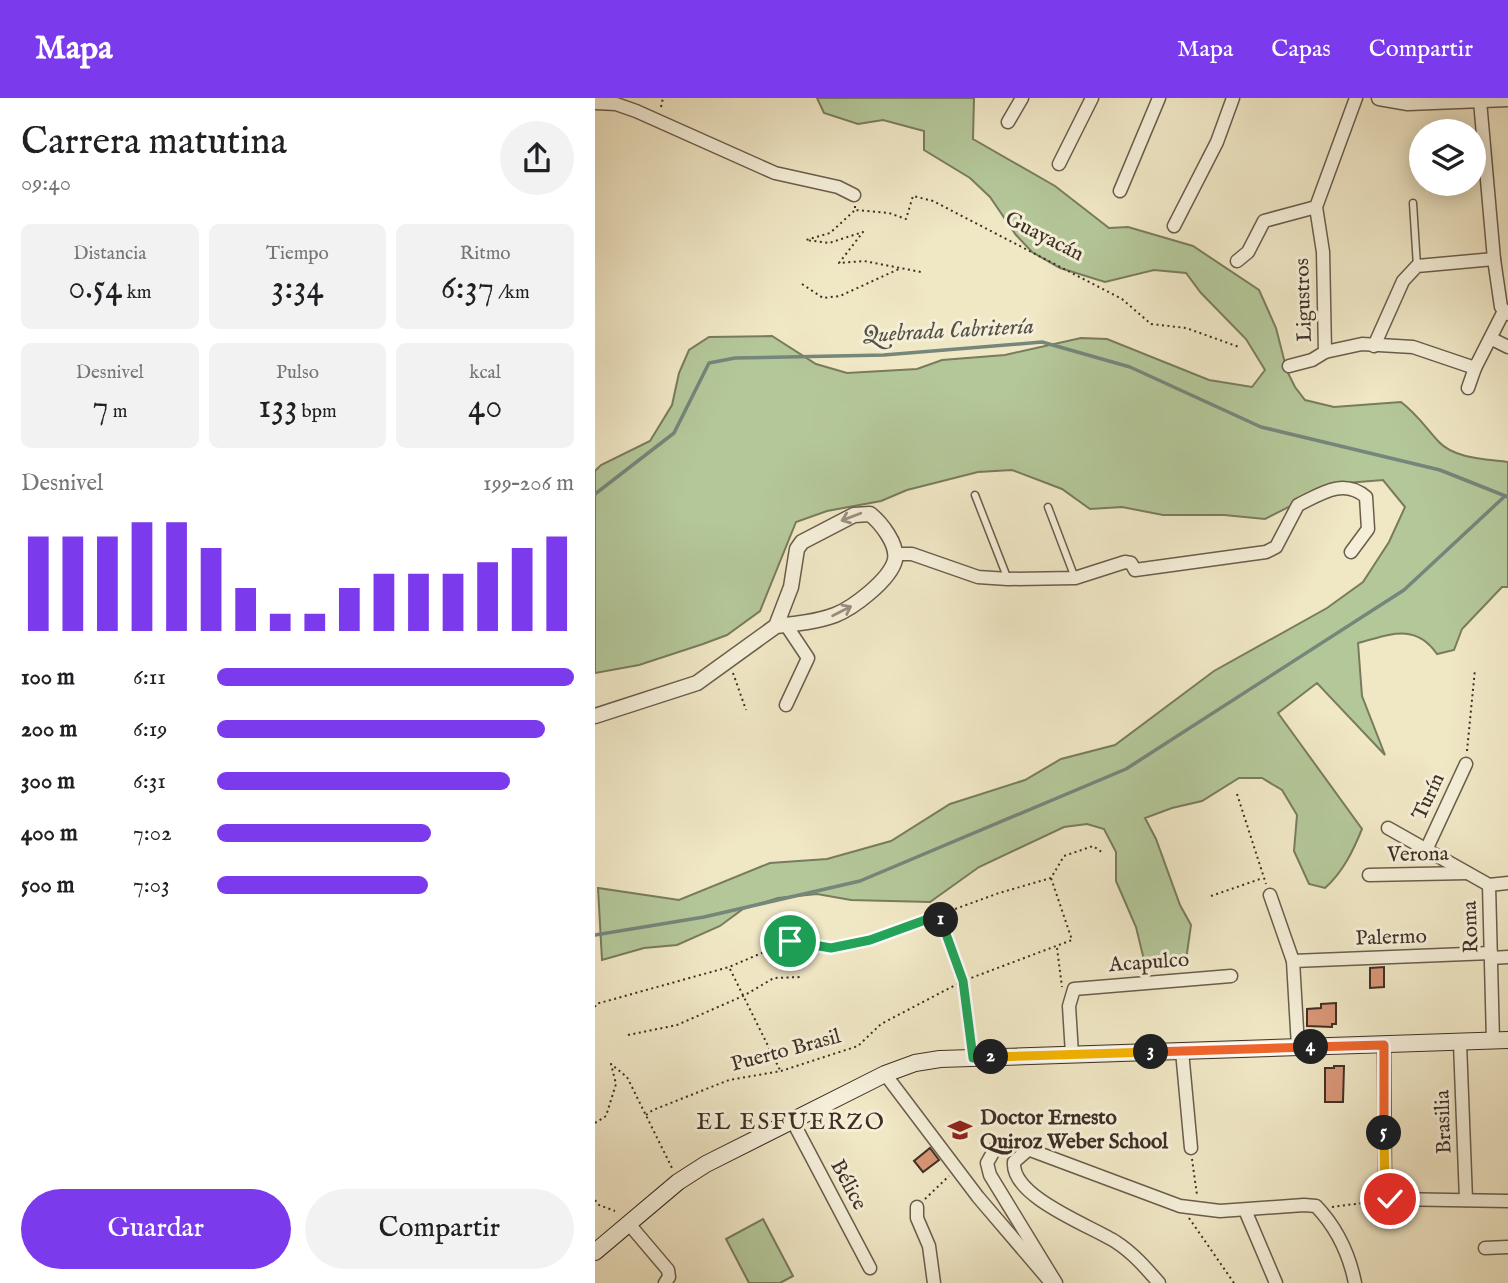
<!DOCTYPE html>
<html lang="es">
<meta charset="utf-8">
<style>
:root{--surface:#fff;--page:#f2f2f2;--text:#202124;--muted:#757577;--accent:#7c3aed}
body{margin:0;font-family:"IM FELL English",serif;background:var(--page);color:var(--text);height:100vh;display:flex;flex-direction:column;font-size:26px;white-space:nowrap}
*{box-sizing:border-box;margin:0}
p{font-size:23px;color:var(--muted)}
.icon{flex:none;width:38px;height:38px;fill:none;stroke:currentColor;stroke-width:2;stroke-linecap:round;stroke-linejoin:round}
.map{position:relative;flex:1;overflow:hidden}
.panel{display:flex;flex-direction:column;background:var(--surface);width:595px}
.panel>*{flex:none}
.controls{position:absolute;left:814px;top:21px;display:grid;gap:14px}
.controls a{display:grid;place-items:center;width:77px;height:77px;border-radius:50%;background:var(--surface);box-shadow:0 4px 18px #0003;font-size:35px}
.pin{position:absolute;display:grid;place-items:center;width:60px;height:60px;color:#fff;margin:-30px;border:4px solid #fff;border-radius:50%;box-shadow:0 2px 7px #0007}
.km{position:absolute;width:35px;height:35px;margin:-18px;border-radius:50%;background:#222;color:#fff;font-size:19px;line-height:35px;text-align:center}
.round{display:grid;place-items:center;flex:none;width:74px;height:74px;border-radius:37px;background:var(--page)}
.headline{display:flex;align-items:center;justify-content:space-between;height:119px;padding:0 21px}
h1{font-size:38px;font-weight:600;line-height:52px}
.metrics{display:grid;grid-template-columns:repeat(3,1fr);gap:10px;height:119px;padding:7px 21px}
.metrics div{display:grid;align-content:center;border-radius:10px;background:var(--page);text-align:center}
.metrics b{font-size:35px;font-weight:600}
.metrics small{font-size:19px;font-weight:400}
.metrics p{font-size:19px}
.chart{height:196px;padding:14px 21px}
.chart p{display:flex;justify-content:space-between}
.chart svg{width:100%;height:126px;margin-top:7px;stroke:var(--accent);stroke-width:6}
.primary-button{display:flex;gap:14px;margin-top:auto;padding:14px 21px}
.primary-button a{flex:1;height:80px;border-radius:42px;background:var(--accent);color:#fff;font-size:28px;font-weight:600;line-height:80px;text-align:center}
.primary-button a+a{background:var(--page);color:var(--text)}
ul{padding:0 21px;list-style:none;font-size:23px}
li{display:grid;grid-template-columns:112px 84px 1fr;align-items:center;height:52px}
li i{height:18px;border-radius:9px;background:var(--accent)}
header{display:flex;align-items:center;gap:42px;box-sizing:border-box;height:98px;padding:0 35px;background:var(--accent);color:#fff}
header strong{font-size:33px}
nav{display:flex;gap:38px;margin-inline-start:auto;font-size:24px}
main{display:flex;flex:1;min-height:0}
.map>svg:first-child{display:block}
</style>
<header>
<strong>Mapa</strong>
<nav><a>Mapa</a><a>Capas</a><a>Compartir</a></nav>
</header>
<main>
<section class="panel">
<div class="headline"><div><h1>Carrera matutina</h1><p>09:40</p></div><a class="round"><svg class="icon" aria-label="share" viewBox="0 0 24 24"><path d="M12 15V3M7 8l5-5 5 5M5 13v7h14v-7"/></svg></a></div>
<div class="metrics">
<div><p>Distancia</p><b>0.54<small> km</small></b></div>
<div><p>Tiempo</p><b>3:34</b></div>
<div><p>Ritmo</p><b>6:37<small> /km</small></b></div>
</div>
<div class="metrics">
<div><p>Desnivel</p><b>7<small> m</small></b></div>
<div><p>Pulso</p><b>133<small> bpm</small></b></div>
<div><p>kcal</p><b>40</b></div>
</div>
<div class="chart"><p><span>Desnivel</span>199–206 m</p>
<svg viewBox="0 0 160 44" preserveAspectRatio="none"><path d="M5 44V11M15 44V11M25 44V11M35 44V6M45 44V6M55 44V15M65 44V29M75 44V38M85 44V38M95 44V29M105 44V24M115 44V24M125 44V24M135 44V20M145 44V15M155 44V11"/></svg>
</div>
<ul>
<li><b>100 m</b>6:11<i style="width:100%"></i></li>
<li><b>200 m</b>6:19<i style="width:92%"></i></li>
<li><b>300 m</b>6:31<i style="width:82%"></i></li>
<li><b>400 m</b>7:02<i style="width:60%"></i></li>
<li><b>500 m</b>7:03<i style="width:59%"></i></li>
</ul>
<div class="primary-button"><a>Guardar</a><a>Compartir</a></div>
</section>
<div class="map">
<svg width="913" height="1185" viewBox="0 0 913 1185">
<rect width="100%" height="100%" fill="#f0e7c5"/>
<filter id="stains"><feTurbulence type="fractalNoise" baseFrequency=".00286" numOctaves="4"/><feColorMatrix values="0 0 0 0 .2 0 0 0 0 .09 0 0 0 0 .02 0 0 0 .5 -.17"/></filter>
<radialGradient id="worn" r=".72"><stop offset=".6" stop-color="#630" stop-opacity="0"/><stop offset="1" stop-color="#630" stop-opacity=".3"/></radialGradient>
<g fill="#b4c799" stroke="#797b5e" stroke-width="2">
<path d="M222,0H379L378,41L460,88L514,130L533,129L598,148L664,192L681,230L692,273L700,289L710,302L739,309L806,304C822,316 831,330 844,344C860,361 892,361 913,364V489H907L867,531L859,552L842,556C820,524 794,537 763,545L767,598L790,657L722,585L683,615L767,731C758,753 748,774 730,790L714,786L699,753L702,717L687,692L667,680H644L607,703L577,710L550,720L561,741L585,807L596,827L591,862L576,869L549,862L541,829L521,783V754L509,731L492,726L469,729L384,769L335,804L256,802L222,796L183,800L148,811L125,828L82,847L49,850L7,862L3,790L84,802L175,765L232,761L296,743L355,706L430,682L466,661L520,647L619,573L732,510L768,484L794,444L810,409L788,382L739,386L670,421L629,417H568L527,409L495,411L467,391L417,372L383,374L312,392L286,403L232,413L201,424L165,513L132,537L108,546L44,567L0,575V373L6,367L55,343L77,307L84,275L94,252L114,239L177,238L221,266L252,275L322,271L347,262L410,257L486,240L512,241L614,282L657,289L670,272L651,241L606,195L591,175L559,172L510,184L465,170L437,154L421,137L395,99L375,80L329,52V33L288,22L263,26L229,15Z"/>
<path d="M168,1121L198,1178L185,1185H154L131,1141Z"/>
</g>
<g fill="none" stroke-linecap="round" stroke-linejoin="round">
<g stroke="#75867b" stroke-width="3.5">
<path d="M0,396L79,335L114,265L140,260L289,257L447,244L535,269L666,329L845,372L913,399"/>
<path d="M0,837L109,819L265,783L531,671L809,492L910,398"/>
</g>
</g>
<g fill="#d99677" stroke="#3e2f24" stroke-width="2">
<path d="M789,869V889L775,890V870Z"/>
<path d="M741,905V926H737V929L712,928V911L726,910V906Z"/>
<path d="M739,968H749L748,1004H730V970H739Z"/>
<path d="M335,1050L344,1062L328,1074L319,1063Z"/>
</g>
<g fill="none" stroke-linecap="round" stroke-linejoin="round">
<g stroke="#6a5d4c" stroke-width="9">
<g id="service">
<path d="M818,105L822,168"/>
<path d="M380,397L412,479"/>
<path d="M453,409L480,480"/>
</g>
</g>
<g stroke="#6a5d4c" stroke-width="15">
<g id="minor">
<path d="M885,3L899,161L906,209L913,216"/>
<path d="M0,5L21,6L41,13L180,75L243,89L259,97"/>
<path d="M413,24L427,0"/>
<path d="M464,66L497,0"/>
<path d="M525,93L564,0"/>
<path d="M579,128L622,44L638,0"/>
<path d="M642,163L653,154L669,123L721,109"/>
<path d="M897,241L913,249"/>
<path d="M779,248L808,183L822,168L899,161"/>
<path d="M730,254L767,246L818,249L880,270"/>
<path d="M694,268L717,262L730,254L728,154L721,109L761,0"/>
<path d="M873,290L880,270L909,213"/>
<path d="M300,456H317L383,479L413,481L480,480L530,464L536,465L540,472L671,454L681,449L703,407C727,395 749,380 771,399L773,431L756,454"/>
<path d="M191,607L213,560L191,527"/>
<path d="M793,730L894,787"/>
<path d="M832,750L871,666"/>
<path d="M774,777L872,775"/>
<path d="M894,787L898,943"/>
<path d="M894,787L913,785"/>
<path d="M675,797L698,863L703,949"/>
<path d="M896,860L913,859"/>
<path d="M698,863L896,855"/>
<path d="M865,945L871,1102"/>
<path d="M789,947L790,1091L795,1101L913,1103"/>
<path d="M587,953L596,1050"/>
<path d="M477,956L474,908L479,891L636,878"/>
<path d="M290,976L383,1099L453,1181"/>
<path d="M197,1022L275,1170"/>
<path d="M434,1051L419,1064C416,1099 496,1128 521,1144C538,1155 551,1170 564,1185"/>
<path d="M322,1109V1120L334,1148L339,1185"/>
<path d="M650,1112L681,1185"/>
<path d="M34,1126L73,1172L74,1179L70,1185"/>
<path d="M890,1150L913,1149"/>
<path d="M461,1185L395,1077L392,1065L401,1049L422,1047L585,1108L625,1113L709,1107L721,1108C742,1130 754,1155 760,1185"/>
</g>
</g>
<g stroke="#6a5d4c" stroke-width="17">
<g id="tertiary">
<path d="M784,0L813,5L913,1"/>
<path d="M0,618L102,585L181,528L196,489L202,451L207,444L259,417L275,416C286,425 303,446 300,462C295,482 258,510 240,517C221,524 200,526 181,528"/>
</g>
</g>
<g stroke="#3e2f24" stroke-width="18">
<path id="secondary" d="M0,1154L83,1084L111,1066L290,976L320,965L345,961L913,942"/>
</g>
<g stroke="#3e2f24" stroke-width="2" stroke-dasharray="2 3.5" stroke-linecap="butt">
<path d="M66,9L68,0"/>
<path d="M260,108V112L294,115L311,121L318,98L338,103L527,201L556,226L591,230L644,249"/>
<path d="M259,113L235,135L211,142L234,145L268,134L244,165L269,163L326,174"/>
<path d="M207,186L228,200L245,198L306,170"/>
<path d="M138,575L151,612"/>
<path d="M872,653L880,571"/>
<path d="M642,696L671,786"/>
<path d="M616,798L668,780"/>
<path d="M344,818L368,883L377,947"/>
<path d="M462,850L467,889"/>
<path d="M135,871L185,972"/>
<path d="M0,909L1,906L134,869L195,843L236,850L275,842L404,795L456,780L469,758L498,748L508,755"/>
<path d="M33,937L82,927L148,898L179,880L206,879"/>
<path d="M51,1017L58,1012L134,982L186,973L263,948L286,926L368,883L477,842L456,780"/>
<path d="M0,1025L11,1018L21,986L16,966L32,979L77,1070"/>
<path d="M597,1061L602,1097"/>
<path d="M330,1101L354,1078"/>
<path d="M0,1102L4,1107L20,1113"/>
<path d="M737,1109L783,1103"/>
<path d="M594,1120L639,1185"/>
</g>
<use href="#service" stroke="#f5efd9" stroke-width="6"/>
<use href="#minor" stroke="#f5efd9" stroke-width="12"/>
<use href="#tertiary" stroke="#f5efd9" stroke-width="14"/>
<use href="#secondary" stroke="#f5efd9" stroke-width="16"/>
</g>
<defs><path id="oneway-shaft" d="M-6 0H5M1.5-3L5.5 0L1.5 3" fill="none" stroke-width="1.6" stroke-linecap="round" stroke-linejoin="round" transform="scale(1.75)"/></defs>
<g stroke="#9a8f7e">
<use href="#oneway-shaft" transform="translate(256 419) rotate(159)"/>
<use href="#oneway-shaft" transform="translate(247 513) rotate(-27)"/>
</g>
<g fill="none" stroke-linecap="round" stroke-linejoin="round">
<g stroke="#fff" stroke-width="14">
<path id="split-1" d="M195,843L236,850L275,842L344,817L346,822"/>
</g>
<g stroke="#fff" stroke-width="14">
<path id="split-2" d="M346,822L368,883L378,960L396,959"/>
</g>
<g stroke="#fff" stroke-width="14">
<path id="split-3" d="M396,959L556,954"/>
</g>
<g stroke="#fff" stroke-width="14">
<path id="split-4" d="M556,954L716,949"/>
</g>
<g stroke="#fff" stroke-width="14">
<path id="split-5" d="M716,949L789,947V1035"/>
</g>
<g stroke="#fff" stroke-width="14">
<path id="split-6" d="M789,1035L790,1091L795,1101"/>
</g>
<use href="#split-1" stroke="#22a559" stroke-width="9"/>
<use href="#split-2" stroke="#22a559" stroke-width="9"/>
<use href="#split-3" stroke="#f5b400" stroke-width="9"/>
<use href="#split-4" stroke="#f0652b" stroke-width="9"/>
<use href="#split-5" stroke="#f0652b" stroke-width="9"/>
<use href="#split-6" stroke="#f5b400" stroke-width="9"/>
</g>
<defs>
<g id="school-bare" transform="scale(1.89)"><path d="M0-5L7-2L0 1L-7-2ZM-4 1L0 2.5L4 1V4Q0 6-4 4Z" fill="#8f2418" stroke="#f5efd9" stroke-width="2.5" paint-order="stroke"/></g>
</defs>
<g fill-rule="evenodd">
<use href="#school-bare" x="365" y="1032"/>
</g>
<g text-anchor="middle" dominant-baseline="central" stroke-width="6" stroke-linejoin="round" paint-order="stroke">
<g font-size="21" fill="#3e2f24" stroke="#f5efd9">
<text transform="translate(449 139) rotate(27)">Guayacán</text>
<text transform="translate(709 202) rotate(-92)">Ligustros</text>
<text transform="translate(834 699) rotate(-65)">Turín</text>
<text transform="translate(823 757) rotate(-1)">Verona</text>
<text transform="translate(876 829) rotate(-92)">Roma</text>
<text transform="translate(796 840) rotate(-2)">Palermo</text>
<text transform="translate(554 865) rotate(-4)">Acapulco</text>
<text transform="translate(191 953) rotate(-15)">Puerto Brasil</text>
<text transform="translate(849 1024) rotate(-92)">Brasilia</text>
<text transform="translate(253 1087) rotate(62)">Bélice</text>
</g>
<g font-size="21" font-weight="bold" fill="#3e2f24" stroke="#f5efd9" text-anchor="start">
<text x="385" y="1020">Doctor Ernesto<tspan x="385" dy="24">Quiroz Weber School</tspan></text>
</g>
<g font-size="23" font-style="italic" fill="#555348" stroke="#f5efd9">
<text transform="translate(353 233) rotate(-3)">Quebrada Cabritería</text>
</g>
<g font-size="23" letter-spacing="2" fill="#3e2f24" stroke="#f5efd9">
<text x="196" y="1024">EL ESFUERZO</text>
</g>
</g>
<rect width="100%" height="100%" filter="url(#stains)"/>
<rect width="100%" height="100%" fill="url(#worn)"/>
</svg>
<div class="controls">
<a><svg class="icon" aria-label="layers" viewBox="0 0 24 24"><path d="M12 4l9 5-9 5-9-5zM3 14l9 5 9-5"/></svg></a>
</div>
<div class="pin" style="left:195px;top:843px;background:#1e9e55"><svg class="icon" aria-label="arrive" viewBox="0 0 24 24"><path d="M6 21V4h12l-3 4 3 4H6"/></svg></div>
<div class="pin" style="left:795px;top:1101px;background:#d93025"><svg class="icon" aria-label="check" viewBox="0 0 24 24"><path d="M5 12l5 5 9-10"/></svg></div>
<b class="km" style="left:346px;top:822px">1</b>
<b class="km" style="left:396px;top:959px">2</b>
<b class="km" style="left:556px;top:954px">3</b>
<b class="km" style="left:716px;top:949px">4</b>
<b class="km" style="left:789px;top:1035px">5</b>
</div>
</main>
